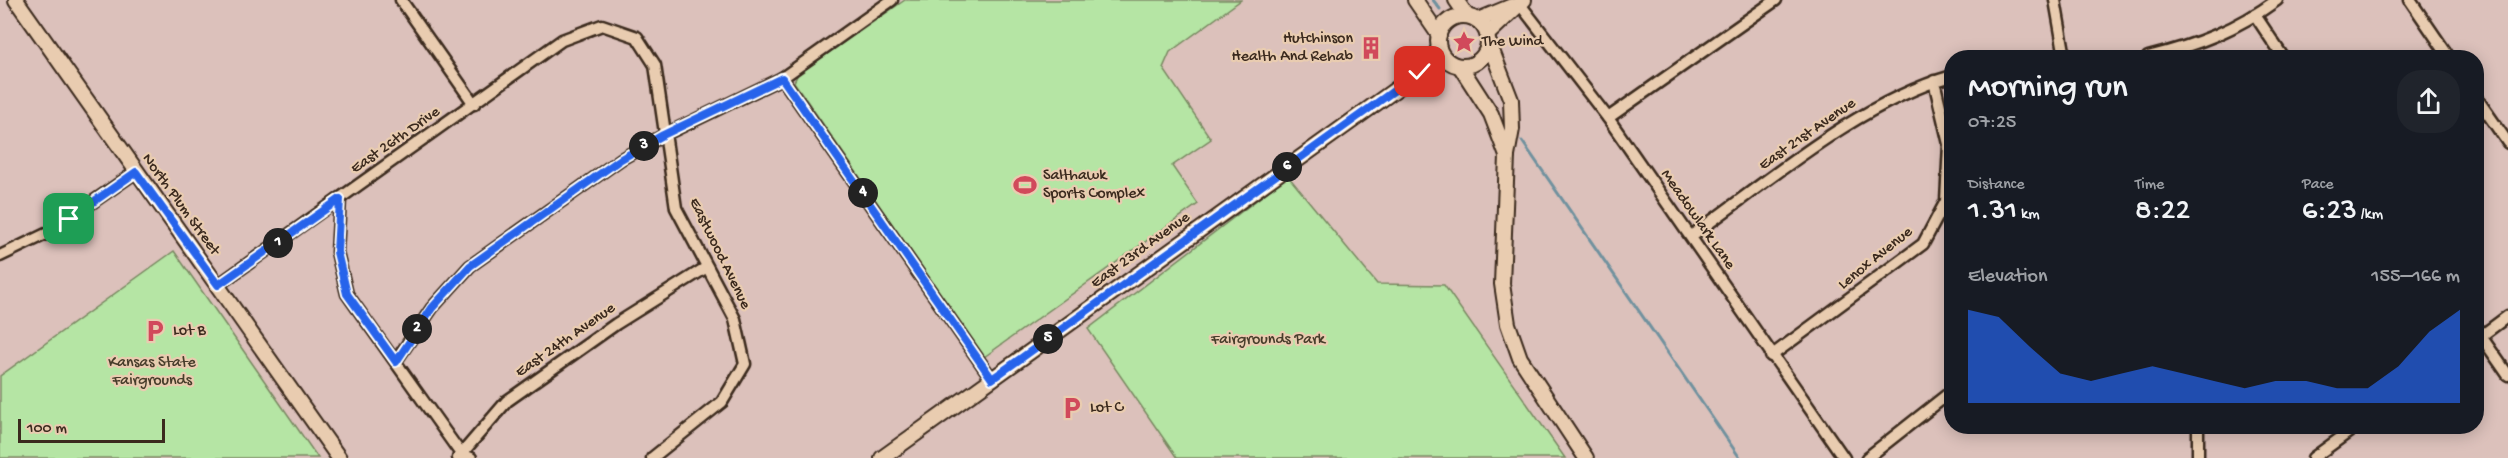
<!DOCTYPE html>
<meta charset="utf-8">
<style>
:root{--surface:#171b24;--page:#20242c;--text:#f1f3f6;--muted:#9ea1a6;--accent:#2563eb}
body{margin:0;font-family:"Gochi Hand",sans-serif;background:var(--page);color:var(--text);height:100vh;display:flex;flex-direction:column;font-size:22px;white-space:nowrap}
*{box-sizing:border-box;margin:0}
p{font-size:20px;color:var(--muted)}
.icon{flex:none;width:33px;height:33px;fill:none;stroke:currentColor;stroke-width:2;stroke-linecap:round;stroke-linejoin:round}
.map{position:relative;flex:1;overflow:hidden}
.sheet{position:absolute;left:1944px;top:50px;width:540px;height:384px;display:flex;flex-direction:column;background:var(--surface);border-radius:24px;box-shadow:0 3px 15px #0003}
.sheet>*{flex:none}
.scale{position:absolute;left:18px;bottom:15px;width:147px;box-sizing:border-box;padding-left:6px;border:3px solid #3b2a1e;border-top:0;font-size:16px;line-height:21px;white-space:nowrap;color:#3b2a1e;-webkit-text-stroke:4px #e9ccb0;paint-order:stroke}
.pin{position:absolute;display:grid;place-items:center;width:51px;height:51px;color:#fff;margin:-26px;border-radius:12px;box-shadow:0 3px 9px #0006}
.km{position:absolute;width:30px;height:30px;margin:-15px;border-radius:50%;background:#222;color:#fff;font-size:16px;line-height:30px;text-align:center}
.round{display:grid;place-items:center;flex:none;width:63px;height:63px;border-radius:24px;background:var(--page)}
.overview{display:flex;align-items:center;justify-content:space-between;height:102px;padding:0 24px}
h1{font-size:33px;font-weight:600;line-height:45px}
.metrics{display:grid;grid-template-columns:repeat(3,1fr);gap:9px;height:102px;padding:6px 24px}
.metrics div{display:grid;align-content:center}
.metrics b{font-size:30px;font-weight:600}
.metrics small{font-size:16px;font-weight:400}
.metrics p{font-size:16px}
.chart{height:168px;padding:12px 24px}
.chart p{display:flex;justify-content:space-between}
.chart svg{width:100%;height:108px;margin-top:6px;fill:var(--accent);opacity:.7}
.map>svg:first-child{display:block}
</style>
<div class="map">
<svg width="2508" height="458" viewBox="0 0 2508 458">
<rect width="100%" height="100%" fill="#dcc1bb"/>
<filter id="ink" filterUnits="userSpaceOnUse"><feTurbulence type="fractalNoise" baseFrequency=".0167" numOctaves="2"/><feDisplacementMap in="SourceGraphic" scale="12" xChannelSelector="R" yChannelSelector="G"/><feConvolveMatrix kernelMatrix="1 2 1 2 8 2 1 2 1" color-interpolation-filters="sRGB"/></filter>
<g filter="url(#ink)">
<g fill="#b5e5a4" stroke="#788861" stroke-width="1.5">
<path d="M905,0H1241L1170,52L1163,68L1211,139L1172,166L1198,204L984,357L794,82L798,74Z"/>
<path d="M1288,176L1377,284L1444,285L1565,458H1177L1088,329Z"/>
<path d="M174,251L318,458H0V376Z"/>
</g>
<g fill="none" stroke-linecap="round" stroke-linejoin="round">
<g stroke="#6f919e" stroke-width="3">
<path d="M1433,0L1440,9"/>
<path d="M1522,141L1740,458"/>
</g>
<g stroke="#3b2a1e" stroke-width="15">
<g id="street">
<path d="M401,0L474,104"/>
<path d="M2055,0L2065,57"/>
<path d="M2410,0L2449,57"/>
<path d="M1519,3L1608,118L1844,458"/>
<path d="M2255,15L2283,57"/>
<path d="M2148,57C2197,45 2236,30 2277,0"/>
<path d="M782,78L992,379"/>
<path d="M2476,97L2508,143"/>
<path d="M1608,118L1776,0"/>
<path d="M340,199L337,252L347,294L461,454L471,458"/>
<path d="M1691,236C1770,180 1858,103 1952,76"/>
<path d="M0,256L48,233L136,172"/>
<path d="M218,285L562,40L602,25L637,37L655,65L676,208L735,319L745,364L722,402L652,458"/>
<path d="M2476,329L2508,375"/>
<path d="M2477,339L2508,316"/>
<path d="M1771,356L1923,244L1946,201L1949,144L1934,81"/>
<path d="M396,361L432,308L470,266L621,159L664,135L782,78L892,0"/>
<path d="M458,458L507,401L616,324L707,267"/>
<path d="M1867,458L1952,391"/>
<path d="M2198,458V426"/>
<path d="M2313,458L2357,426"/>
</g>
</g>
<g stroke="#3b2a1e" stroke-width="18">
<g id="secondary">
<path d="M16,0L339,458"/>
<path d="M1415,0L1439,35"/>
<path d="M1456,0L1467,16"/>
<circle cx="1463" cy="41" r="25"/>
<path d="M1478,20L1512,6"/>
<path d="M1488,34L1524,0"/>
<path d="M1489,43L1511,100L1512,129L1507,156L1502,284L1508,324L1520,358L1586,458"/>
<path d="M1460,66L1491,114L1507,156"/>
<path d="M882,458L1420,72L1439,49"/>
</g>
</g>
<use href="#street" stroke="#e9ccb0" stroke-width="10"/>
<use href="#secondary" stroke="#e9ccb0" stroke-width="14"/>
</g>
</g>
<g fill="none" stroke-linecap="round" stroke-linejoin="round" filter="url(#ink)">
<g stroke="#fff" stroke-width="12">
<path id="route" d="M69,219L136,172L218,285L340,199L337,252L347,294L396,362L432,308L470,266L621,159L663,135L782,78L992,379L1420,72"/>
</g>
<use href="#route" stroke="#2563eb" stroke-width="8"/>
</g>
<defs>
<g id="sight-bare" transform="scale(1.8)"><path d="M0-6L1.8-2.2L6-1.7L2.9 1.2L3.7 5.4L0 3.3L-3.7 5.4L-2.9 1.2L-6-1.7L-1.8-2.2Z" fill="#d1495b" stroke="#e9ccb0" stroke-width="2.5" paint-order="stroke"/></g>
<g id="building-bare" transform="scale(1.8)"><path d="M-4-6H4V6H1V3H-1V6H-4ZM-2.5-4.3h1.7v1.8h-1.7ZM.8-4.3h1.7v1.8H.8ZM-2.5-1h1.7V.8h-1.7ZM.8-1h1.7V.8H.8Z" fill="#d1495b" stroke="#e9ccb0" stroke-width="2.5" paint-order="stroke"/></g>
<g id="stadium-bare" transform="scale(1.8)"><path d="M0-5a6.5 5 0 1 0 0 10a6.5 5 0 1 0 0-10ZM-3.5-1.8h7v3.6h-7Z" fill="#d1495b" stroke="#e9ccb0" stroke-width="2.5" paint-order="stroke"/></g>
<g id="parking-bare" transform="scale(1.8)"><path d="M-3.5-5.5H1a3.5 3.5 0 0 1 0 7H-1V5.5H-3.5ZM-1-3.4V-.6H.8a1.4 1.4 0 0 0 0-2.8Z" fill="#d1495b" stroke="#e9ccb0" stroke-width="2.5" paint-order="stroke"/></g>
</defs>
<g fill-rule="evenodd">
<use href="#sight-bare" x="1464" y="42"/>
<use href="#building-bare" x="1371" y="48"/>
<use href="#stadium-bare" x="1025" y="185"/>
<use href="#parking-bare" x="155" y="331"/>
<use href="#parking-bare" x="1072" y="408"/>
</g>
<g text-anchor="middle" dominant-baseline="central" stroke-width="4.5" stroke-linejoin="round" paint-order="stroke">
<g font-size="16" fill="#3b2a1e" stroke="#e9ccb0" text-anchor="start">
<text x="1353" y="39" text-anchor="end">Hutchinson<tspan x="1353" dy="18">Health And Rehab</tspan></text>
<text x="1482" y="42">The Wind</text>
<text x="1043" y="176">Salthawk<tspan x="1043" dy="18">Sports Complex</tspan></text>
<text x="173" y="331">Lot B</text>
<text x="1090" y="408">Lot C</text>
</g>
<g font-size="16" fill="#3b2a1e" stroke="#e9ccb0">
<text transform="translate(1808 135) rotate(-35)">East 21st Avenue</text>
<text transform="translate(396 141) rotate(-35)">East 26th Drive</text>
<text transform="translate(180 205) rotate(54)">North Plum Street</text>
<text transform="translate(1697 220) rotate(55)">Meadowlark Lane</text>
<text transform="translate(1141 251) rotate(-36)">East 23rd Avenue</text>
<text transform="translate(719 254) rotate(64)">Eastwood Avenue</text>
<text transform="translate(1876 259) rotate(-39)">Lenox Avenue</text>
<text transform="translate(566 341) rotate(-35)">East 24th Avenue</text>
</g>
<g font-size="16" fill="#473d2b" stroke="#e9ccb0">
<text x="1268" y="340">Fairgrounds Park</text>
<text x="152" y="363">Kansas State<tspan x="152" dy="18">Fairgrounds</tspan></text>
</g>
</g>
</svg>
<div class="scale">100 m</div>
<div class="pin" style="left:69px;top:219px;background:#1e9e55"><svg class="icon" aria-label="arrive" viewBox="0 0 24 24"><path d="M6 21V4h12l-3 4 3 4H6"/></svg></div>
<div class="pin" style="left:1420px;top:72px;background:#d93025"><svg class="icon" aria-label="check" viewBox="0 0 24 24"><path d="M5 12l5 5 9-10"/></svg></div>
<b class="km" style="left:278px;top:243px">1</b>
<b class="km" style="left:417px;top:329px">2</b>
<b class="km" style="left:644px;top:146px">3</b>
<b class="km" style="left:863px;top:193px">4</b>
<b class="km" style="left:1048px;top:339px">5</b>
<b class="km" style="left:1287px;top:167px">6</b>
<section class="sheet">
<div class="overview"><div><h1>Morning run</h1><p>07:25</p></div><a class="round"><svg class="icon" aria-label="share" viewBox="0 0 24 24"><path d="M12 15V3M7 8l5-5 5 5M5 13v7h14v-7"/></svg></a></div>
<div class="metrics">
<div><p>Distance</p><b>1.31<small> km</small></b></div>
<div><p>Time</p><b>8:22</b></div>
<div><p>Pace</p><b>6:23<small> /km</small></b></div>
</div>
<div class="chart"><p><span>Elevation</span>155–166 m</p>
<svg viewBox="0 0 160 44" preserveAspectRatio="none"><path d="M0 44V6L10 9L20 21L30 32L40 35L50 32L60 29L70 32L80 35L90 38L100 35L110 35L120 38L130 38L140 29L150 15L160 6V44z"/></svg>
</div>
</section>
</div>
